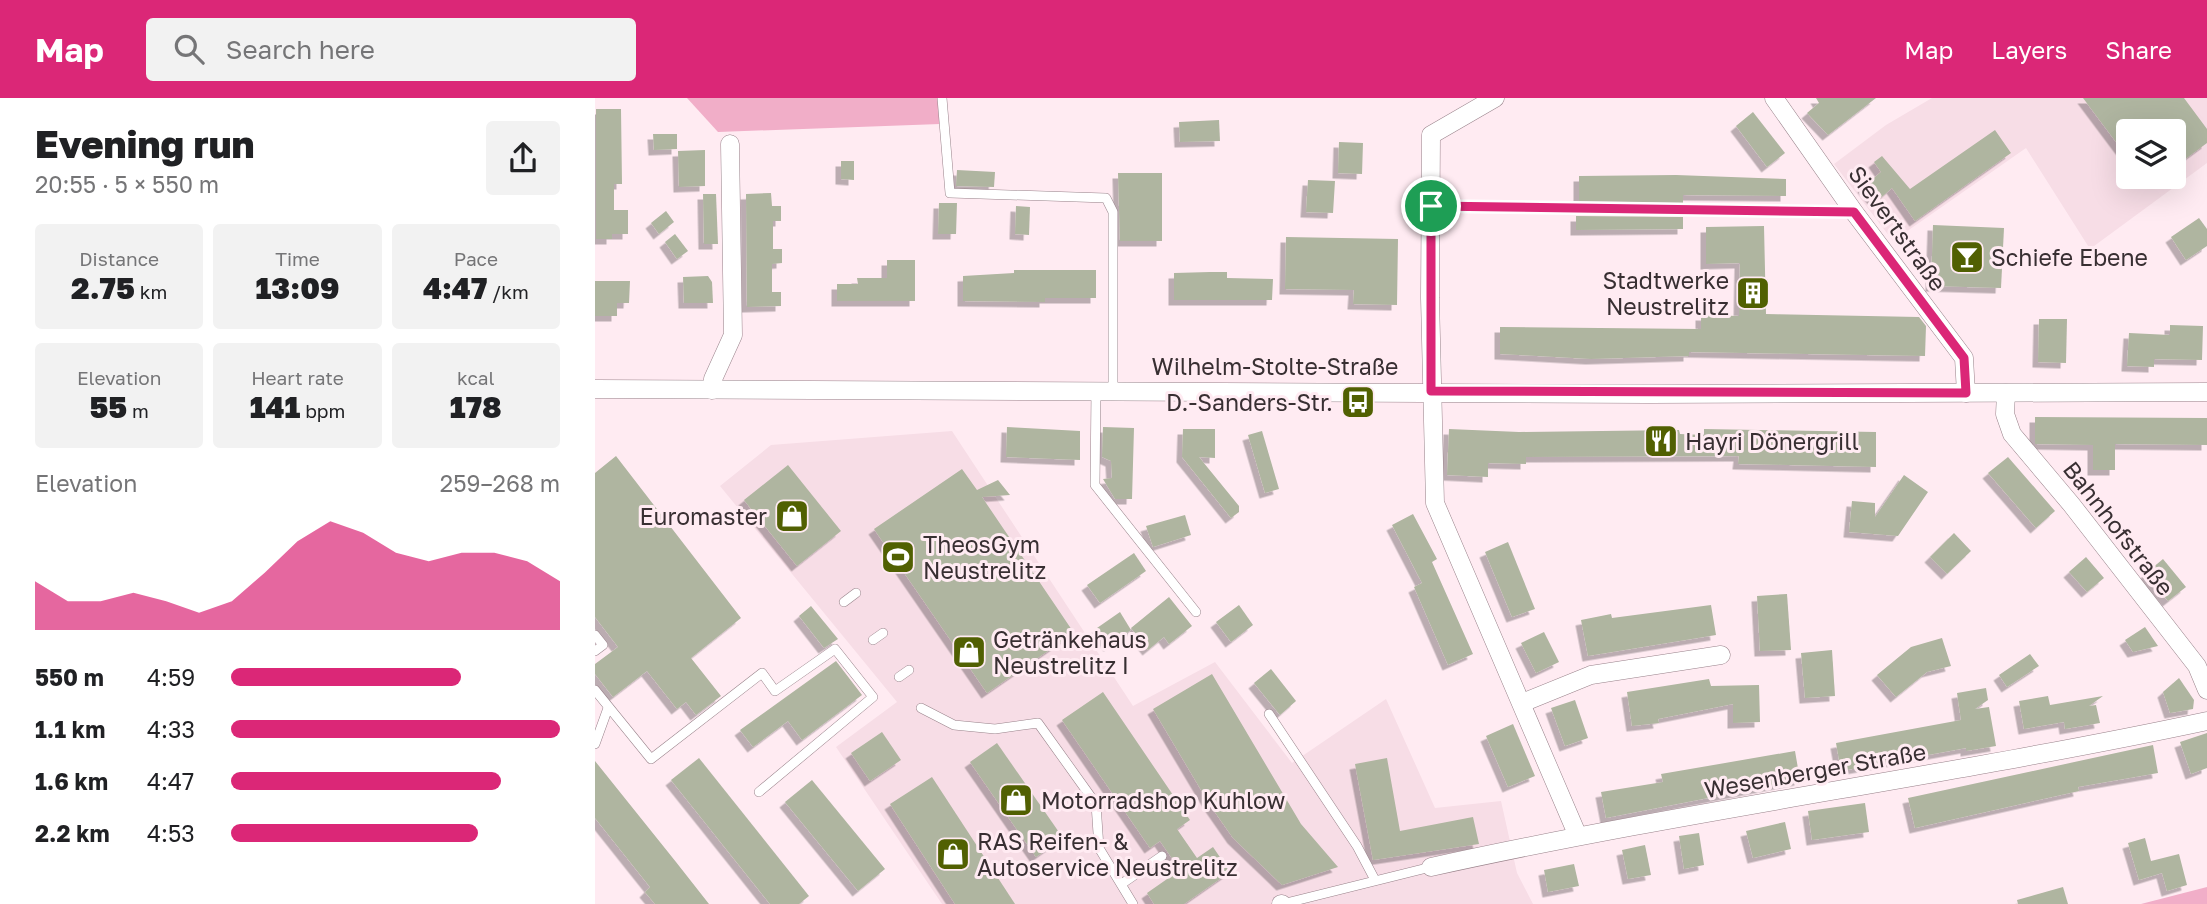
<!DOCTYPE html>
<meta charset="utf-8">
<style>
:root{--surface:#fff;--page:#f2f2f2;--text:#202124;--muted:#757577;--accent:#db2777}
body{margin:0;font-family:"Golos Text",sans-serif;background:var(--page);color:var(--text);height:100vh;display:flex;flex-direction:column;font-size:26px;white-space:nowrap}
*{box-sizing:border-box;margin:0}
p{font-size:23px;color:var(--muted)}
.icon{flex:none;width:38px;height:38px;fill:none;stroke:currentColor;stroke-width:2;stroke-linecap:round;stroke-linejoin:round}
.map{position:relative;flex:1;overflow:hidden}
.drawer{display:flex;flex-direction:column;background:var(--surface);width:595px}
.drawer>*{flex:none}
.controls{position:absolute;left:1521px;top:21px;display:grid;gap:14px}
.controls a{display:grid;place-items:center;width:70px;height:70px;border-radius:7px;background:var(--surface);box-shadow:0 7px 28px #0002;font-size:35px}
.pin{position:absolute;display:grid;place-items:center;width:60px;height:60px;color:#fff;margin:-30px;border:4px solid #fff;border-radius:50%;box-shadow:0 2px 7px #0007}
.round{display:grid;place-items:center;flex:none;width:74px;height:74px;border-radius:7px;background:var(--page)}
.head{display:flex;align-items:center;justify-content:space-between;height:119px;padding:0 35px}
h1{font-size:38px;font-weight:800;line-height:52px}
.stats{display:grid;grid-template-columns:repeat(3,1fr);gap:10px;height:119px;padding:7px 35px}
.stats div{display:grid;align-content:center;border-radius:7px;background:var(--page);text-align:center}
.stats b{font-size:30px;font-weight:800}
.stats small{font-size:19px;font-weight:400}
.stats p{font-size:19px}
.chart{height:196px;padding:14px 35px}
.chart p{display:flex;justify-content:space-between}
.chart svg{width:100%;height:126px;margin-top:7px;fill:var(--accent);opacity:.7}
ul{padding:0 35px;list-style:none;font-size:23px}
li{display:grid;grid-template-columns:112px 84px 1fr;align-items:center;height:52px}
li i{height:18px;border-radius:9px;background:var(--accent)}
header{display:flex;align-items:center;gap:42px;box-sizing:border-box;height:98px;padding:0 35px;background:var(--accent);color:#fff}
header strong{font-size:33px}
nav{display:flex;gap:38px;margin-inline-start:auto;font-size:24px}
.search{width:490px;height:63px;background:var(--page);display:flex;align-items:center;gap:18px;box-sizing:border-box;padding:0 24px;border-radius:7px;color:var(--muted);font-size:26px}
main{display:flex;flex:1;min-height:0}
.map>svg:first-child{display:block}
</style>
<header>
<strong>Map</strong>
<div class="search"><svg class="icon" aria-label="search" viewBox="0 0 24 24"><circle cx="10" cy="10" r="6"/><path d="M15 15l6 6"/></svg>Search here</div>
<nav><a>Map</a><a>Layers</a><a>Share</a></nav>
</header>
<main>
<section class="drawer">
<div class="head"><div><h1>Evening run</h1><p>20:55 · 5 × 550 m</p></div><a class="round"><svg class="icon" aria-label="share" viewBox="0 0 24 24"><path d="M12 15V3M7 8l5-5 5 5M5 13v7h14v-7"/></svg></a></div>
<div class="stats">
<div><p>Distance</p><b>2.75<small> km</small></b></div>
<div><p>Time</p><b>13:09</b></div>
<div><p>Pace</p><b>4:47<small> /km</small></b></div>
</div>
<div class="stats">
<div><p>Elevation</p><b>55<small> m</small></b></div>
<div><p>Heart rate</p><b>141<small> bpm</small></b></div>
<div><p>kcal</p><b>178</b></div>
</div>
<div class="chart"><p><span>Elevation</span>259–268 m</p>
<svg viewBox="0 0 160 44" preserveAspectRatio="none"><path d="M0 44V27L10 34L20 34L30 31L40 34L50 38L60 34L70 24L80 13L90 6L100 10L110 17L120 20L130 17L140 17L150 20L160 27V44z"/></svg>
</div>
<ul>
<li><b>550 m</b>4:59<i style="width:70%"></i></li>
<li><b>1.1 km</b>4:33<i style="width:100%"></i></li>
<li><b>1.6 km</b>4:47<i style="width:82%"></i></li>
<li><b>2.2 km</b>4:53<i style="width:75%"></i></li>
</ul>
</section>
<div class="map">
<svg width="1612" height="806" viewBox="0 0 1612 806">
<defs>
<filter id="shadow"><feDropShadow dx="-5.5" dy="5.5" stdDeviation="0" flood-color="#0004"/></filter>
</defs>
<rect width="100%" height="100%" fill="#ffebf2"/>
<g fill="#f7dde6" fill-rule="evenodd">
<path d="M1337,0H1612V65L1495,151L1431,50L1298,143L1239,66L1291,27ZM1533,33H1578V79H1533Z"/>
<path d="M357,333L538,608L620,564L697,665L791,601L840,710L906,703L922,775L938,806H347L241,649L302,604L125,388L176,347Z"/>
</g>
<g fill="#f1aec8">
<path d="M92,0H347L345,26L123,34Z"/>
<path d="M1612,789V806H1546Z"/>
</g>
<g fill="#afb5a0" filter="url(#shadow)">
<path d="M1221,0H1281L1233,37L1212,15L1224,5Z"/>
<path d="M1488,0H1589L1612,31V45L1578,70V33H1533V60Z"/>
<path d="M1,11H26L27,86H19V112H33V136H17V141H1Z"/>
<path d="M1158,14L1190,55L1172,69L1141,28Z"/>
<path d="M624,22L625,43L585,44L584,24Z"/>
<path d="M1400,32L1416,55L1320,123L1297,90L1281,104L1268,89L1286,74L1279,64L1287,58L1315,91Z"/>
<path d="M58,36H82V51L59,52Z"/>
<path d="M744,44L768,45L767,76L743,75Z"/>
<path d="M110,52V88L84,89L83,53Z"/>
<path d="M246,63H259V82L246,81Z"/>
<path d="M362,72L400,74L399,89L361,88Z"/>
<path d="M523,75H567V143H525Z"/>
<path d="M1081,77L1191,81V98L1088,97V105L984,103V78Z"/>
<path d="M713,82L740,83L738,115L711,114Z"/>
<path d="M176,95L177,108H186V123H178V151H187V165L177,166V194H186V208L152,209L151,96Z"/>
<path d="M108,96H121L123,146H109Z"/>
<path d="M344,105H362L361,136H343Z"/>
<path d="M421,108L435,109L434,137L420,136Z"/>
<path d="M71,113L79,124L64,136L56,125Z"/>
<path d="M981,118L1088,119V131L981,132Z"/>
<path d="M1604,120L1612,131V148L1591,162L1576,139Z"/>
<path d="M1338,127L1409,130L1406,190L1336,188Z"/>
<path d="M1169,128L1171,216L1324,219L1331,228L1330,258L1094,254V258L996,261L905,256V229L1106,231V217L1144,218L1145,165L1111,166V129Z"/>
<path d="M80,136L93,153L82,161L70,144Z"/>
<path d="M691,139L803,141L802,207L758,206L759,192L690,191Z"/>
<path d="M292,162H320V203H242V186H263L262,180H292Z"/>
<path d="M419,172H501V200H450V204L368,203V178L419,175Z"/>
<path d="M615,174H632V180L678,181L677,202H579V175Z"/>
<path d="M113,178L117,184L118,205H89L88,179Z"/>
<path d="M0,183H35L34,205H22V218H0Z"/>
<path d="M1444,221H1472L1471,265L1443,264Z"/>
<path d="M1575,227L1608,228L1607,262L1559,261V269L1532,268L1534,235L1575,237Z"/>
<path d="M1440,319L1612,320V347L1520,346V372H1498V347L1440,346Z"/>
<path d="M412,329L485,333V362L411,359Z"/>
<path d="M508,329L539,330L537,401H520L508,381L517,380L516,363L507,359Z"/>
<path d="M588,331H620V360L604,359L644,408V414L636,420L587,359Z"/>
<path d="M854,331L924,334L1084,332L1085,336L1109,337V331L1281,334V369L1143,366L1144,358L931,359V366L893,365V379L852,377Z"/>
<path d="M667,333L684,391L670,395L653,337Z"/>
<path d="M21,358L146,520L96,560L126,598L101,617L91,604L82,611L52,573L18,599L0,576V566L23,549L0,519V375Z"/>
<path d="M1413,359L1460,413L1441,430L1393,375Z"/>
<path d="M193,367L246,433L202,468L149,402Z"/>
<path d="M367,371L382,392L403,382L415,397L387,399L479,535L392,595L279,431Z"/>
<path d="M1309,377L1333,394L1303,438L1254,434L1257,403L1280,405V419Z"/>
<path d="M818,416L842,461L837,464L878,556L853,567L819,489L827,485L797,427Z"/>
<path d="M590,417L596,437L558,449L551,428Z"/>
<path d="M1359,435L1376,453L1352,476L1335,459Z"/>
<path d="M913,444L940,511L917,519L890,454Z"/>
<path d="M539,455L551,473L505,505L492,487Z"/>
<path d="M1491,459L1509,480L1492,494L1474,474Z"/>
<path d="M1568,461L1591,489L1573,503L1550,476Z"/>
<path d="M1192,496L1196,552L1165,553L1162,498Z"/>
<path d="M574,499L597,528L574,546L569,539L553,552L536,530Z"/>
<path d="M644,507L658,527L636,544L621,524Z"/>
<path d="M1116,507L1121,537L993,558L986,522L1016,516L1017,520Z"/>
<path d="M216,508L243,541L229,550L204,518Z"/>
<path d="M525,514L536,532L514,548L502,530Z"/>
<path d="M1550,529L1563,548L1538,554L1530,542Z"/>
<path d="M949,534L964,564L941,575L926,545Z"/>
<path d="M1347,540L1356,568L1332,574L1301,599L1282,577L1316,549Z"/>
<path d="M1237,552L1240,598L1210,600L1206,555Z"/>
<path d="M1435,556L1444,568L1412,589L1404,577Z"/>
<path d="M241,563L267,597L207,642L193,623L158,649L145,632Z"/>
<path d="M676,571L701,603L685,617L659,585Z"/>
<path d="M617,576L706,726L743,769L687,787L638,740L615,707L558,611Z"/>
<path d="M1584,580L1599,602L1598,611L1575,615L1568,594Z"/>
<path d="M1114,581L1116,588L1164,587L1165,624L1138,625V606L1063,621L1064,625L1037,628L1032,594Z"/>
<path d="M1391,590L1393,602L1380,611L1394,609L1401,648L1371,653V650L1246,673L1241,645L1366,622L1362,595Z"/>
<path d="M508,594L595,722L582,731L602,760L618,749L635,774L589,806H559L552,795L585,772L565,743L555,750L467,622Z"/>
<path d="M1453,598L1455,607L1508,598L1494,608L1501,607L1505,625L1470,631L1469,624L1429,631L1424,603Z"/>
<path d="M980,602L993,640L970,648L956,610Z"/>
<path d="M918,626L940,678L913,689L891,638Z"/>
<path d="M287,634L306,662L275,683L256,655Z"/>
<path d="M1612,635V670L1596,676L1585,644Z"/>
<path d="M402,645L468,740L441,759L375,664Z"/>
<path d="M1558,647L1563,675L1483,689L1484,693L1320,730L1313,700Z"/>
<path d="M1200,653L1205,682L1011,720L1006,694L1068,684L1066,676Z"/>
<path d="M104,660L214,798L204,806H175L76,682Z"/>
<path d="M792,660L805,733L878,719L884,746L778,762L760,666Z"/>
<path d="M0,663L81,764L114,806H60L50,794L55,789L0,720Z"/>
<path d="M337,679L420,806H360L295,706Z"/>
<path d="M217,682L290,771L263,793L190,704Z"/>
<path d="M1270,705L1274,734L1217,742L1213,713Z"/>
<path d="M1190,724L1196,751L1158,760L1151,733Z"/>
<path d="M1104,735L1109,767L1089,771L1084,738Z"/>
<path d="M1550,740L1556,763L1584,756L1592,787L1572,793L1567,775L1544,782L1533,745Z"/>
<path d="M1050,747L1056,777L1033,781L1027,752Z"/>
<path d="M979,766L984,788L953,794L949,772Z"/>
<path d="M1468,789L1473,806H1423L1422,802Z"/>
</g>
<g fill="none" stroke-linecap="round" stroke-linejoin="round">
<g stroke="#98828a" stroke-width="10">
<g id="service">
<path d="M347,0L355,95L511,100L518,114V292"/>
<path d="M836,108L1257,114"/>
<path d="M501,292L500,387L601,514"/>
<path d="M249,504L261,495"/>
<path d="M0,537L8,547L0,553"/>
<path d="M278,542L288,535"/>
<path d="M304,579L314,572"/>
<path d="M0,592L56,661L167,575L180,593L240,551L278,599L164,694"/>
<path d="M326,610L359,627L400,631L443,625L501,706L504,750L538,806"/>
<path d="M674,616L762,748L780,782"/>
<path d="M0,646L13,610"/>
<path d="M528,785L567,758"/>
<path d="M687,806L836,769"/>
</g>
</g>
<g stroke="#98828a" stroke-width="19">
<g id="minor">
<path d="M900,0L836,37L835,200L840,405L982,736"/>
<path d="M1179,0L1259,114L1369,260L1371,295"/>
<path d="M0,291L1054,296L1612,294"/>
<path d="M117,292L118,281L138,237L135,46"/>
<path d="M1411,295L1410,316L1417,336L1476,406L1602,568L1612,592"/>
<path d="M927,605L996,577L1126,557"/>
<path d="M836,769C1093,712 1354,678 1612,623"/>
<path d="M686,806H687"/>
</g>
</g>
<use href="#service" stroke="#fff" stroke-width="9"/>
<use href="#minor" stroke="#fff" stroke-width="18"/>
</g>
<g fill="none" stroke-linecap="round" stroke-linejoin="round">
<g stroke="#fff" stroke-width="14">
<path id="route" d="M836,108L1259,114L1369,260L1371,295L836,293Z"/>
</g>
<use href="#route" stroke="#db2777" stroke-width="9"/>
</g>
<defs>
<g id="bar-square" transform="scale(1.75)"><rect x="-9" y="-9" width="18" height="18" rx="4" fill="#516002" stroke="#ffebf2"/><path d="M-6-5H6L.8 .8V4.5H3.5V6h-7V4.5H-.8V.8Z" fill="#fff"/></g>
<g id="building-square" transform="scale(1.75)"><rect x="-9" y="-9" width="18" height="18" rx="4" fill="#516002" stroke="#ffebf2"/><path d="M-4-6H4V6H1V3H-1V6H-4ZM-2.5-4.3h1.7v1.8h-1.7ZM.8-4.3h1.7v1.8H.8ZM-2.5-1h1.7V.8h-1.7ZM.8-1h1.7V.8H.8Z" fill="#fff"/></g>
<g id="bus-square" transform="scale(1.75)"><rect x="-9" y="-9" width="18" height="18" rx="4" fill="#516002" stroke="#ffebf2"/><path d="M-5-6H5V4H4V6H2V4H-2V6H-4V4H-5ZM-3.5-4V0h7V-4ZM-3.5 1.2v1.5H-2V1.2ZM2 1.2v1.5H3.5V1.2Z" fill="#fff"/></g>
<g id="restaurant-square" transform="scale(1.75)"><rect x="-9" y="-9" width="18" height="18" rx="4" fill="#516002" stroke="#ffebf2"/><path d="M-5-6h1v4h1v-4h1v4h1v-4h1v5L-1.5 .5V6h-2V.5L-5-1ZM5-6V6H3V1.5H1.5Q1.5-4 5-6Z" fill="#fff"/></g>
<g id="shop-square" transform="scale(1.75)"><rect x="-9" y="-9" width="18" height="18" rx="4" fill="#516002" stroke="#ffebf2"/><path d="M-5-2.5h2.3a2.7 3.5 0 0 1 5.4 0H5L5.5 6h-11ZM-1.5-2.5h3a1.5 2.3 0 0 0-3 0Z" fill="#fff"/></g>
<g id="stadium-square" transform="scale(1.75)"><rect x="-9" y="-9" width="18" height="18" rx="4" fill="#516002" stroke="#ffebf2"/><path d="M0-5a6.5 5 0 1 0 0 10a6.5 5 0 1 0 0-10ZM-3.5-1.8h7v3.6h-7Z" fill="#fff"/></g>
</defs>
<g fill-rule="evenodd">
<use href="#bar-square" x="1372" y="159"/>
<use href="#building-square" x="1158" y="195"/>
<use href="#bus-square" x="763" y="304"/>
<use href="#restaurant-square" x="1066" y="343"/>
<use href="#shop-square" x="197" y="418"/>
<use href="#stadium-square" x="303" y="459"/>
<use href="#shop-square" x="374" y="554"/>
<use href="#shop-square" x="421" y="702"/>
<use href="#shop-square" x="358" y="756"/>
</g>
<g text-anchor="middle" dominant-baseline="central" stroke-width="6" stroke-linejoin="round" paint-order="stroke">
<g font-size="23" fill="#382f32" stroke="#ffebf2">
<text transform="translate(1303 130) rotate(54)">Sievertstraße</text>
<text x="680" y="268">Wilhelm-Stolte-Straße</text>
<text transform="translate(1524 430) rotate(52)">Bahnhofstraße</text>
<text transform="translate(1220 672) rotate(-10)">Wesenberger Straße</text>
</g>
<g font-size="23" fill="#382f32" stroke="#ffebf2" text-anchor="start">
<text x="1396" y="159">Schiefe Ebene</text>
<text x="1134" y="182" text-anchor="end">Stadtwerke<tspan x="1134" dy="26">Neustrelitz</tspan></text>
<text x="738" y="304" text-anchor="end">D.-Sanders-Str.</text>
<text x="1090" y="343">Hayri Dönergrill</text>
<text x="172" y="418" text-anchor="end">Euromaster</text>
<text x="328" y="446">TheosGym<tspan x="328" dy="26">Neustrelitz</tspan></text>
<text x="398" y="541">Getränkehaus<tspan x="398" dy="26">Neustrelitz I</tspan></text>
<text x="446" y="702">Motorradshop Kuhlow</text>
<text x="382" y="743">RAS Reifen- &amp;<tspan x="382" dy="26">Autoservice Neustrelitz</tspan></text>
</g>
</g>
</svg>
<div class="controls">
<a><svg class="icon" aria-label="layers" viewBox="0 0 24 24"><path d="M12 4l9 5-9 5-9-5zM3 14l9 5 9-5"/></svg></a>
</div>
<div class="pin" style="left:836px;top:108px;background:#1e9e55"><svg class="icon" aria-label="arrive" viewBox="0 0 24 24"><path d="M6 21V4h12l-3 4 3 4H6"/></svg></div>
</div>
</main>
